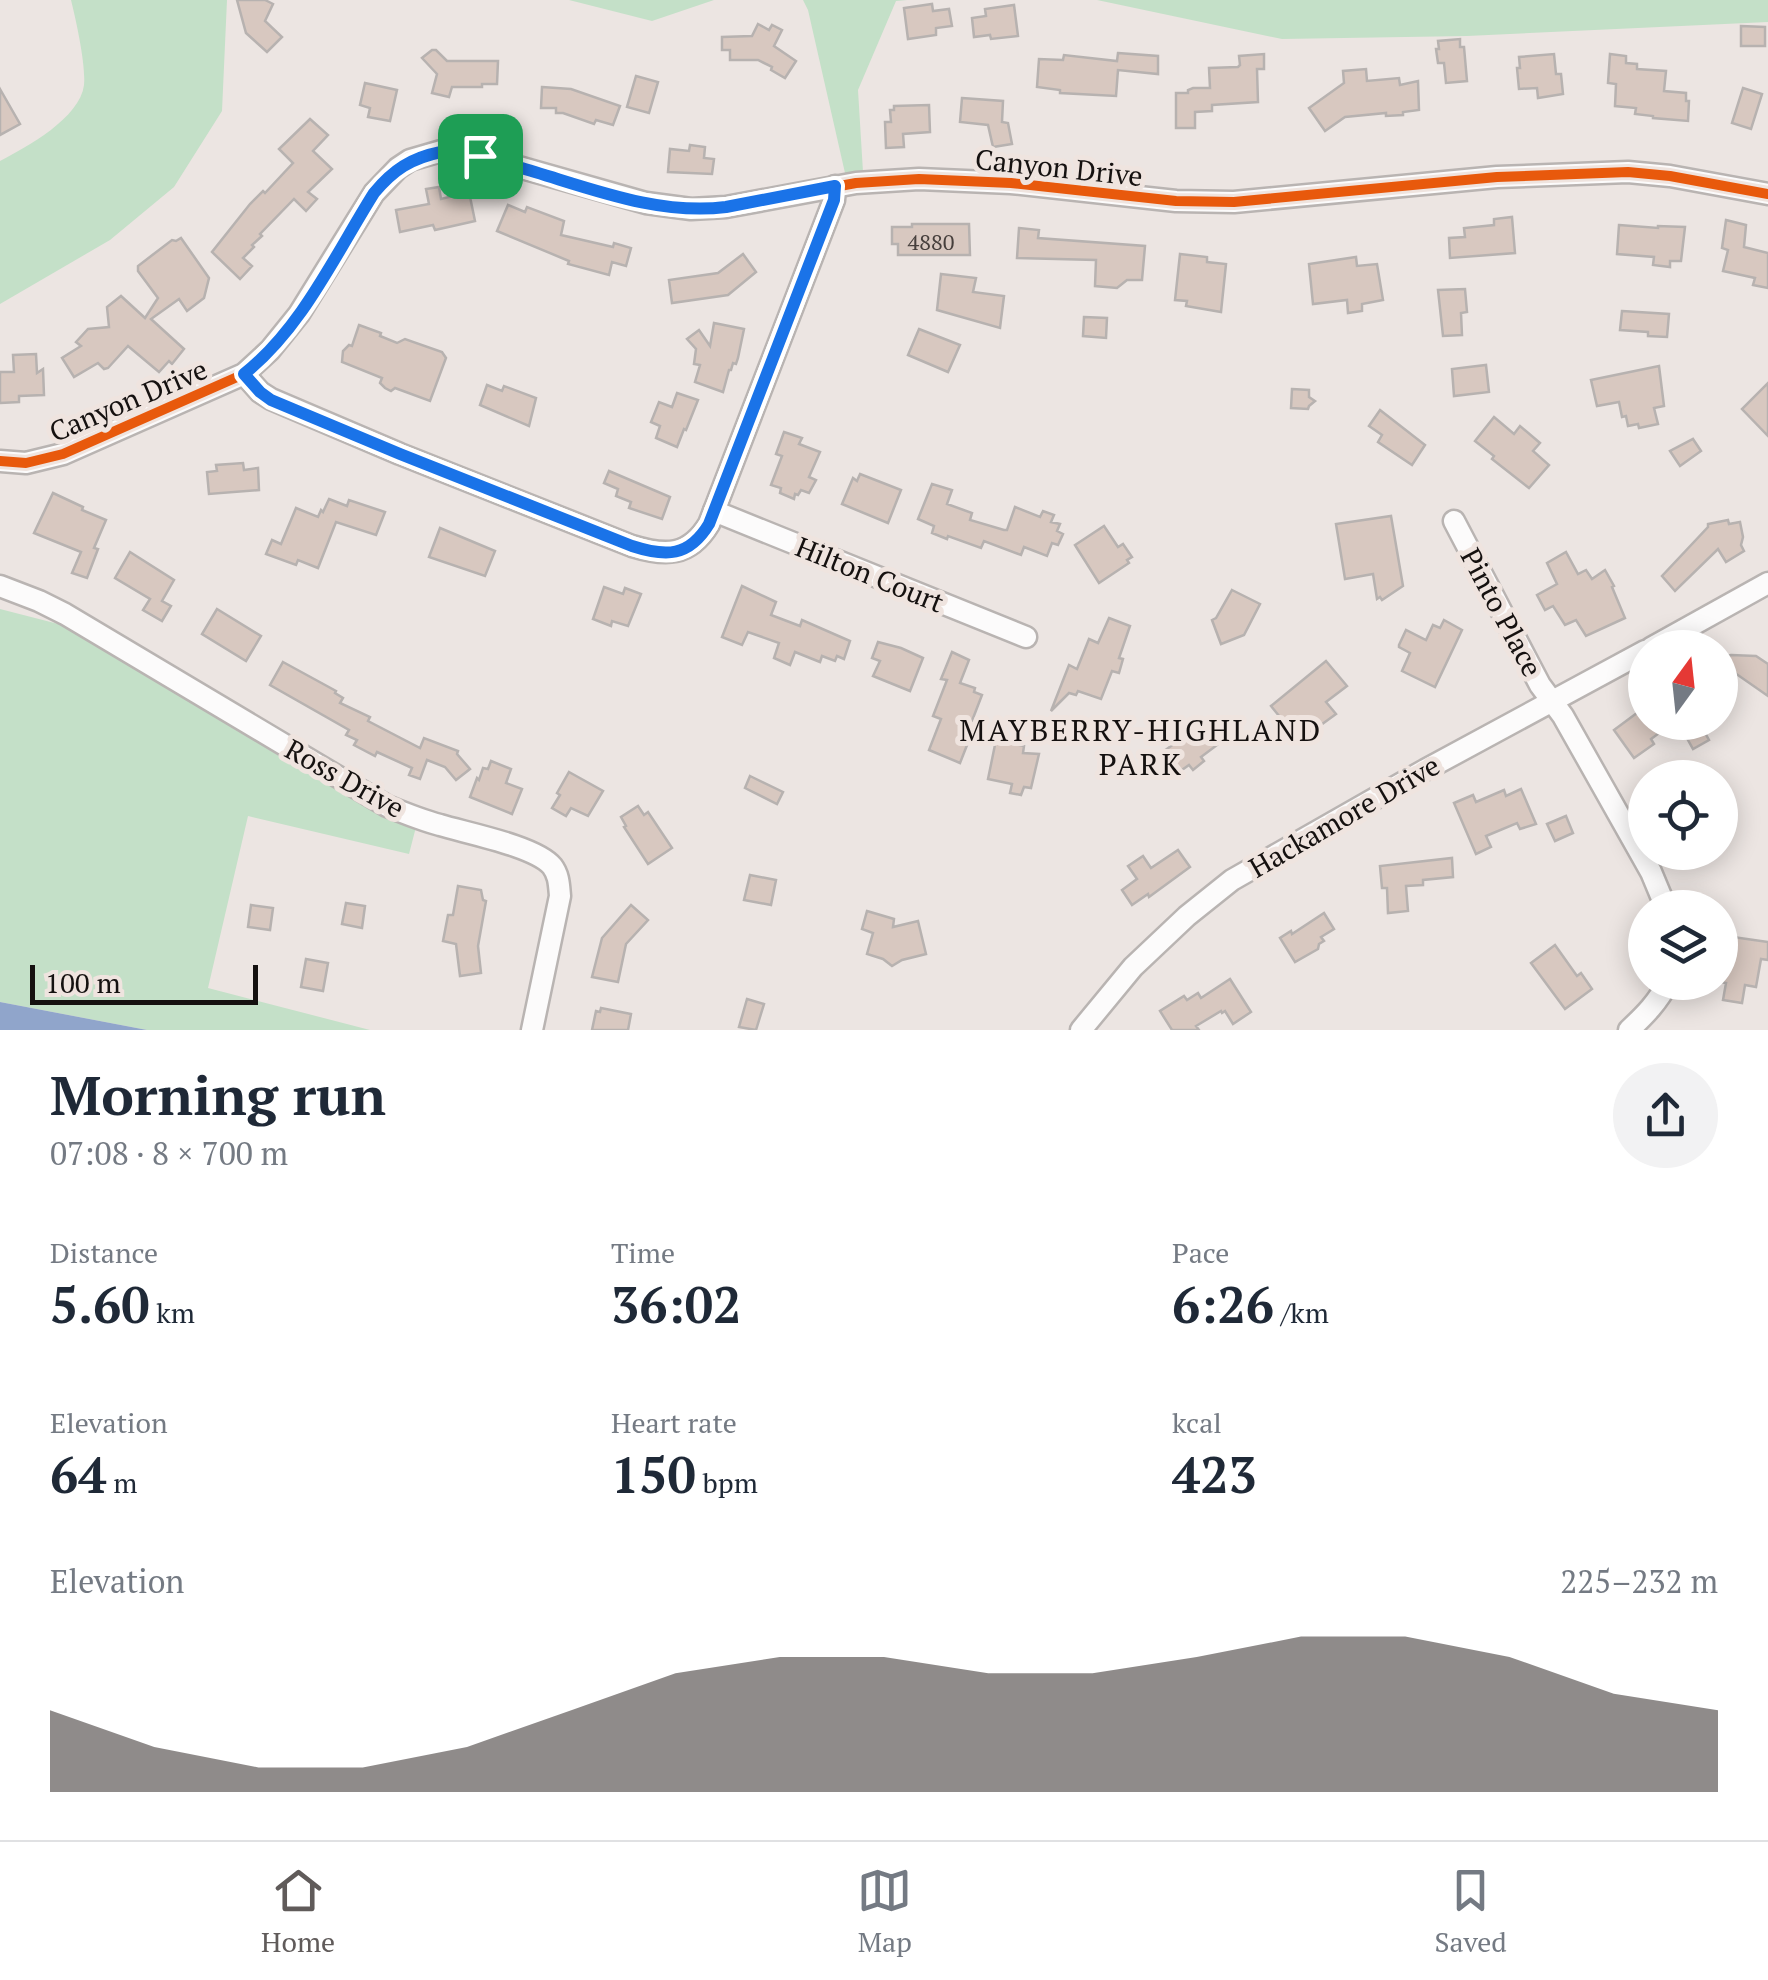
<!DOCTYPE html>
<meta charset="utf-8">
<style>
:root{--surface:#fff;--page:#f2f2f3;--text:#1f2937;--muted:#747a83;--line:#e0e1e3;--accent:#605b5a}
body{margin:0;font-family:"PT Serif",serif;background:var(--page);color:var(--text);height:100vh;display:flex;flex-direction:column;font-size:38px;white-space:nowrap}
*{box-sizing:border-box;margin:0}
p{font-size:32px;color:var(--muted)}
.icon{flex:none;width:55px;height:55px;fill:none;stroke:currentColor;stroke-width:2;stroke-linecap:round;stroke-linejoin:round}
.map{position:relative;height:1030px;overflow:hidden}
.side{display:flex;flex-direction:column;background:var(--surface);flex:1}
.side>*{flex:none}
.needle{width:65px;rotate:15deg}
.buttons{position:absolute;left:1628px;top:630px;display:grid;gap:20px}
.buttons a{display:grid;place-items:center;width:110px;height:110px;border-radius:50%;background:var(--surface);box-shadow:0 5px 25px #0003;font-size:50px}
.scale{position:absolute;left:30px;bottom:25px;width:228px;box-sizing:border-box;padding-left:10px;border:5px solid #151110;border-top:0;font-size:28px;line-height:35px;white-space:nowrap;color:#151110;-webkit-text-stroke:8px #efe4df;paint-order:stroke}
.pin{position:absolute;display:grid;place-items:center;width:85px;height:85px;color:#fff;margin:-42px;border-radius:20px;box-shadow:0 5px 15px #0006}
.round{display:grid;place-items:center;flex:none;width:105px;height:105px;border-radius:52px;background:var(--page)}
.head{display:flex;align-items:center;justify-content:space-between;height:170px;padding:0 50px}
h1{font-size:55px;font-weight:700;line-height:75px}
.stats{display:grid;grid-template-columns:repeat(3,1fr);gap:15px;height:170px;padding:10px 50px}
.stats div{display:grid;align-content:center}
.stats b{font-size:50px;font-weight:700}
.stats small{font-size:28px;font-weight:400}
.stats p{font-size:28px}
.chart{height:280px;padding:20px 50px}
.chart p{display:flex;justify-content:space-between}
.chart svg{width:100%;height:180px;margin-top:10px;fill:var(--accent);opacity:.7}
.menu{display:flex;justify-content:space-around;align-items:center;height:140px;border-top:2px solid var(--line);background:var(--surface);font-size:28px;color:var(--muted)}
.menu a{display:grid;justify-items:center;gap:5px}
.menu .selected{color:var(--accent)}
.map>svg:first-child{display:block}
</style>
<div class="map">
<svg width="1768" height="1030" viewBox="0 0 1768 1030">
<rect width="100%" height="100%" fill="#ece5e2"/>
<g fill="#c4e0c8">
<path d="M71,0H227L222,111L174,187L110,240L0,304V161C27,147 80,118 84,85C86,65 76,20 71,0Z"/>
<path d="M569,0H714L652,21Z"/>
<path d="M803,0H907L896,1L858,90L863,172L845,173L808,10Z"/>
<path d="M1097,0H1768V22L1467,36L1282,39Z"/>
<path d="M0,609L70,627L281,757L377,810L416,827L409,854L248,816L208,988L370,1030H147L0,1002Z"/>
</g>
<path fill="#90a5cb" d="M0,1002L147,1030H0Z"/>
<g fill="#d8c8c0" stroke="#b7b2b0" stroke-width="2.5">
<path d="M237,0H265L273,4L265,21L282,37L267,52L246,33Z"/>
<path d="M932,4L933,11L949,9L952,26L936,28V35L908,39L904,8Z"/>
<path d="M1014,5L1018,36L991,39L990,35L974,37L972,18L986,16L985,9Z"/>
<path d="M758,24L769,30L772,25L782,30L774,46L796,61L785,78L771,70L772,67L758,60H730V50H722V37L752,36Z"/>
<path d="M1741,26L1765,27V46H1741Z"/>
<path d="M1460,39V47H1464L1467,81L1446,83L1444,63H1438L1436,49H1439L1438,41Z"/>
<path d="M432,50H436L447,61H498L497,84H482V87H452L449,97L432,93L437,74L422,58Z"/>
<path d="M1118,53L1158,56V74L1118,70L1116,96L1060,93V90L1037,87L1039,59L1063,60L1064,55L1117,61Z"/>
<path d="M1264,54V69H1257L1258,102L1212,105V111L1195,112V128H1176V93H1188V90L1193,88H1210L1209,68L1238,67L1240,65L1239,56Z"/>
<path d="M1554,54L1556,74H1561L1563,94L1538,98L1537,88L1519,89L1517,68H1520L1519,57Z"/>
<path d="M1610,54L1626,56V63L1637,64V69L1666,71L1664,91L1686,93V101H1689L1688,121L1653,118V116L1635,114L1636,108L1615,106L1616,84L1608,83Z"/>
<path d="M1366,69L1367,81L1399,78L1400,85L1418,81L1419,110L1403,112V115L1386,116V113L1345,117L1325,131L1309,108L1344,83L1343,71Z"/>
<path d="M636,76L658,82L649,113L627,107Z"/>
<path d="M365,83L397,90L390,121L368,117L370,108L360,105Z"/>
<path d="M542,87L571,89L620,106L613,125L596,120L594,124L563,113H556V108H541Z"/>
<path d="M1743,88L1762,94L1751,129L1732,123Z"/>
<path d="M0,89L20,124L0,135Z"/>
<path d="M962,98L1003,101L1002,122L1008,123L1012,144L993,147L988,125L960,122Z"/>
<path d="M929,105L930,132L903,134L904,147L886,148L885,122H891L890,110H894V106Z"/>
<path d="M310,119L328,135L313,151L332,169L308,192L317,199L306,211L294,199L260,234L262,236L252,245L254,247L243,258L252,266L240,279L212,252L250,204L263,191L265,193L293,163L279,149Z"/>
<path d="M690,145L705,147L704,158L714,159L712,174L668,172L670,149L689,151Z"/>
<path d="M439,187L441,199L469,192L475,221L435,230L433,225L400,232L396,210L429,204L426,189Z"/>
<path d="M508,205L525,212L527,207L564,221L561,235L613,247L614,243L631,248L626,266L612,262L609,275L568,264L569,261L497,231Z"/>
<path d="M1512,217L1515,253L1450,258L1449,238L1465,237L1464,228L1494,225V219Z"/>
<path d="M1726,220L1746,225L1744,247L1768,253V288L1753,285L1755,278L1723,271L1728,250L1722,248Z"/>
<path d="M912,224H969L970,255H898V244H892V227H912Z"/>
<path d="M1619,225L1658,228V226L1685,227L1681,261H1670V267L1653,265L1654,257L1617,254Z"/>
<path d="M1019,228L1039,230L1038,238L1145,246L1142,280H1127L1117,288L1095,286L1096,260L1017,258Z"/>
<path d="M181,238L209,278L204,298L187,311L179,299L151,319L184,349L172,364L169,361L159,372L128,346L108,368L104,369L98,363L74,377L62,358L81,346L76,342L88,329L109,327L107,307L121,296L145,318L158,298L138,271V266L172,240L176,241Z"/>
<path d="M743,254L756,272L728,295L672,303L669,280L718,273Z"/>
<path d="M1180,254L1207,257V262L1226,264L1221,312L1186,306L1187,301L1175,300Z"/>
<path d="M1356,257L1357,266L1377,264L1383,300L1362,304V311L1348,313L1347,300L1313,304L1309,264Z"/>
<path d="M941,274L976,278L973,292L1004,296L1000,328L937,310Z"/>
<path d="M1465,289L1467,312L1461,313L1462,335L1443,336L1438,290Z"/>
<path d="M1622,311L1669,314L1667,337L1648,336V332L1620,330Z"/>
<path d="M1084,317L1107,318L1106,338L1083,336Z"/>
<path d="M714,323L744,329L738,358L736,364L733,363L731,370H729L723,392L695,382L700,365L694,364L696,349L687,339L699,330L710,346Z"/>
<path d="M359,325L381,333L380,336L397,343L405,339L442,352L446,358L430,401L395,388L391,391L385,388L380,383L382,378L342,362L343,351L349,345L352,346Z"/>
<path d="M919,329L960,345L948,372L908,355Z"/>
<path d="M36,354L37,373L43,369L44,395L19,396V402L0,403V372H14L13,355Z"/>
<path d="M1486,365L1489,392L1454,396L1452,369Z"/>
<path d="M1659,366L1664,406L1654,408L1658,424L1639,428L1638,424L1628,426L1626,416L1622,417L1619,402L1597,406L1591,380Z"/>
<path d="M1768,383V436L1742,409Z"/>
<path d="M487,385L502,391L504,386L536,398L529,426L480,405Z"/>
<path d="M1292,389L1309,390V397L1315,401L1309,406L1308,409L1291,408Z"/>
<path d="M677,393L698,400L686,430L684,429L677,447L656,438L660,426L651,422L659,402L672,407Z"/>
<path d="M1380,410L1425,445L1412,465L1378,442L1382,435L1369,426Z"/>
<path d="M1494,417L1514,434L1520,426L1540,443L1533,451L1549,465L1529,488L1492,459L1494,456L1475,441Z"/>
<path d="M784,432L802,438L799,444L820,452L809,477L816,480L809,493L801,490L798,495L795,494L794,499L780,493L781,488L771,485L782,456L776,454Z"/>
<path d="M1693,439L1701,451L1680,466L1670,451Z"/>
<path d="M243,463L244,470L258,468L259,490L209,494L207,472L217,471L216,465Z"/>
<path d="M609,471L670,497L662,519L629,508L631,502L616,496L618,489L604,483Z"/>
<path d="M860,474L901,490L888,523L842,504L853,478L857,481Z"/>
<path d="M932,484L952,490L947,504L972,513L970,520L1004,530H1007L1015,507L1040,517L1043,511L1054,515L1051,522L1060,524L1057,531L1063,534L1058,545L1052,543L1047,556L1024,547L1021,555L984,541L981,548L948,536L947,539L932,533L934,526L918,519Z"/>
<path d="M53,493L83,507L82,510L106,520L94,548L98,549L87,578L72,573L81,552L34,533Z"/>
<path d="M329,499L347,506L349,500L385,512L376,535L336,522L318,568L298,560L296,565L266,554L272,540L281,544L296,508L318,517L321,510L323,512Z"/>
<path d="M1391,516L1403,586L1382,600L1380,597L1377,599L1373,574L1345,579L1336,524Z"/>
<path d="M1728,520L1729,524L1740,522L1743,537L1741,545L1744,551L1726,562L1718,549L1675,591L1662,576L1708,527V524Z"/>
<path d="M1104,526L1118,547L1123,544L1132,557L1127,560L1129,563L1099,583L1075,545Z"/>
<path d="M440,528L495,551L485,576L429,557Z"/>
<path d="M130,552L174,580L162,601L171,606L162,621L143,610L150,599L115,578Z"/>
<path d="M1566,552L1578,574L1586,570L1592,579L1605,570L1614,586L1612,587L1625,618L1586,636L1576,620L1565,625L1553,606L1545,610L1537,595L1557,584L1547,563Z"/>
<path d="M742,586L776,602L771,615L800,626L802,620L850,641L844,659L837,656L835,661L822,656L820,662L795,652L790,665L774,658L779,643L748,632L742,645L722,637Z"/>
<path d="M604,587L623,594L625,588L641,594L628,626L612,621L611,626L593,619Z"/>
<path d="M1232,590L1260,604L1244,635L1221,644L1212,620L1216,618Z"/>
<path d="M217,609L261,636L246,661L202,634Z"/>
<path d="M1109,618L1130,626L1119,658L1123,659L1119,673L1112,671L1101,699L1078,691L1076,695L1069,693L1051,711L1069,665L1077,669L1089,639L1098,643Z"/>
<path d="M1444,620L1462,630L1435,687L1402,671L1410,653L1399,647V645L1406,630L1426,640L1433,625L1440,628Z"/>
<path d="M878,642L901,648L923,658L910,691L873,676L880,661L872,658Z"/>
<path d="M952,652L969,660L960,683L975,688L974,692L982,695L965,739L969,740L960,763L929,750L941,719L933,716L947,680L941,679Z"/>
<path d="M1731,655L1756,656L1768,664V696L1735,673L1720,676V658Z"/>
<path d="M1326,661L1347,686L1326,702L1336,714L1303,738H1297L1271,706Z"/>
<path d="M283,662L336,691L335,693L343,698L340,703L370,717L368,721L420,748L424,738L458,751L457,754L470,769L456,780L445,767L427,760L420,779L409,775L412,768L377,752L375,756L354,745L357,740L346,735L349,730L270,685Z"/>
<path d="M1645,707V722H1674L1651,739L1654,744L1634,758L1614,730Z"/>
<path d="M1206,721L1221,742L1201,757L1204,761L1193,770L1189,765L1172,777L1157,756Z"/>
<path d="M1678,722H1699L1709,740L1693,749Z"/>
<path d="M996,740L1024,746L1023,753L1039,754L1031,788L1024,787L1021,795L1010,793L1012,784L988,779Z"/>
<path d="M491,761L511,769L506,783L522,789L512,814L470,797L477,778L479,780L483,768L488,769Z"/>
<path d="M569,772L603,791L588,816L571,808L566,816L552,808L560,795L557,793Z"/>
<path d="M750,776L783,792L777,804L745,788Z"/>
<path d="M1521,789L1536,824L1520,829L1517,823L1486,836L1491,847L1476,854L1454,803L1473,795L1476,802L1504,790L1506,796Z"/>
<path d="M638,806L644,815L648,812L672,848L648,864L624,827L626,826L621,817Z"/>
<path d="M1566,816L1573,833L1555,841L1547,824Z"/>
<path d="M1178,850L1190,867L1149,897L1148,894L1132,905L1122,890L1137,879L1128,866L1143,856L1151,868Z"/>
<path d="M1452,858L1453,877L1423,880V885L1406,886L1408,911L1388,913L1387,888H1382L1380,866Z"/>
<path d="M750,875L776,880L771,905L744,900Z"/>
<path d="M458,886L481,890L483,900L486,901L478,946L481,973L460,976L456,944L443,941L448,915H453Z"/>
<path d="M346,903L365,906L362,928L342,924Z"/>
<path d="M251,905L273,908L270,930L248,927Z"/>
<path d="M631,905L648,920L626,944L618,982L592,977L602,938Z"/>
<path d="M867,911L894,919L893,927L918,921L926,954L902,960L892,966L883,959L867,954L873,933L862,929Z"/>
<path d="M1324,913L1334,929L1321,937L1324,941L1319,944L1318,949L1295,962L1280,938L1291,931L1292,934Z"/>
<path d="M1733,937L1768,942V960L1761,959L1756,987L1745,985L1742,1003L1723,1000L1726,983L1720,982L1721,967L1726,968Z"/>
<path d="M1555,945L1577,976L1581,973L1592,989L1565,1009L1531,963Z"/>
<path d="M306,959L328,963L323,991L301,987Z"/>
<path d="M1230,979L1251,1012L1233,1024L1225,1011L1222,1013L1221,1011L1196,1026L1199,1030H1172L1160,1011L1184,996L1187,1000L1198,993L1201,998Z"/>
<path d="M747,999L764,1004L756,1030L739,1027Z"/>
<path d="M601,1008L631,1014L628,1030H592L596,1011L600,1012Z"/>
</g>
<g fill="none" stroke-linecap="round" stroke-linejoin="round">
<g stroke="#b9b4b2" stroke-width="25">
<g id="minor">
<path d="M244,374L260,392L271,399L400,454L632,546C665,556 689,557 709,524L834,200L835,186"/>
<path d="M0,461L26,463L63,454L244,374L270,350L299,314L374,193L398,168L410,160L441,151L480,156L646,203L691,209L726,207L856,183L919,179L1011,183L1176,201L1234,202L1497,177L1628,172L1670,176L1768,194"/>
<path d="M714,511L1026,637"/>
<path d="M1454,521L1540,685L1563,716L1651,872L1666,908"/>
<path d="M0,586L39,601L65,614L387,806C404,813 421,820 440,825C466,833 535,846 552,866C559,875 559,885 560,896L532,1030"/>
<path d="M1651,648L1768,583"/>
<path d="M1081,1030L1133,967L1187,916L1232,880L1425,770L1645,651"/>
<path d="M1629,1030C1645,1015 1658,1002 1668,982"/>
</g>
</g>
<use href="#minor" stroke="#fcfbfb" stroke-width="20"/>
<g stroke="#efe4df" stroke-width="16">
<g id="cycleway">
<path d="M244,374L260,392L271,399L400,454L632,546C665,556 689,557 709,524L834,200L835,186"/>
<path d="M0,461L26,463L63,454L244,374L270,350L299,314L374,193L398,168L410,160L441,151L480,156L646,203L691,209L726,207L856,183L919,179L1011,183L1176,201L1234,202L1497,177L1628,172L1670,176L1768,194"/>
</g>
</g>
<use href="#cycleway" stroke="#e8590c" stroke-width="10"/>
</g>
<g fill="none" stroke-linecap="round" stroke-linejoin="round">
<g stroke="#fff" stroke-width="20">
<path id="route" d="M441,152C468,152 492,159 518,167C585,186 656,216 726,207L835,186L834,200L709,524C689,557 666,557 632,546L400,454L271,400L260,392L244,374C302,328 335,255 374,193C393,170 411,158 441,152Z"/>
</g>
<use href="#route" stroke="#1a73e8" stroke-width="12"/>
</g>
<g text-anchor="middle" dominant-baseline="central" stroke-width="10" stroke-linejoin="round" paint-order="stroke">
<g font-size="22" fill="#463f3c">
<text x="931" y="241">4880</text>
</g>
<g font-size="28" fill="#151110" stroke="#efe4df">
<text transform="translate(1059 167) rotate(6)">Canyon Drive</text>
<text transform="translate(128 400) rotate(-23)">Canyon Drive</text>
<text transform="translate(870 574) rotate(22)">Hilton Court</text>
<text transform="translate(1502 612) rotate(62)">Pinto Place</text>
<text transform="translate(345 778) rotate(29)">Ross Drive</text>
<text transform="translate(1344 816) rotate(-30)">Hackamore Drive</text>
</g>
<g font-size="30" letter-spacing="2.5" fill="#151110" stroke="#efe4df">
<text x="1141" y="730">MAYBERRY-HIGHLAND<tspan x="1141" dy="34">PARK</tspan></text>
</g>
</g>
</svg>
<div class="buttons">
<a><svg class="needle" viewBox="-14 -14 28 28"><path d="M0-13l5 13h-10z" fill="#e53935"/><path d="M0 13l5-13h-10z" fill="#747a83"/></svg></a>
<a><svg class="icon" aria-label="locate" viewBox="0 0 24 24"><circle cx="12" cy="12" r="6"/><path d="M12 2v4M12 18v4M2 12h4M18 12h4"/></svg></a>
<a><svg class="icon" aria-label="layers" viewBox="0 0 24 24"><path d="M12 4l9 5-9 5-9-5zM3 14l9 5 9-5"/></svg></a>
</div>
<div class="scale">100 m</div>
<div class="pin" style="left:480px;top:156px;background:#1e9e55"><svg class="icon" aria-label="arrive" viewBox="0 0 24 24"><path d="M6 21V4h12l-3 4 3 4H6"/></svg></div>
</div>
<section class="side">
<div class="head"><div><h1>Morning run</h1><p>07:08 · 8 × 700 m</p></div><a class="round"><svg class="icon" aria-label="share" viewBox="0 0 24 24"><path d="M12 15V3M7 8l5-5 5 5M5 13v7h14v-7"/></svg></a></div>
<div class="stats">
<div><p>Distance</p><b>5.60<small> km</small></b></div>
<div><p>Time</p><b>36:02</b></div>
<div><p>Pace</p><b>6:26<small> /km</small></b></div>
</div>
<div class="stats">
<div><p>Elevation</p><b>64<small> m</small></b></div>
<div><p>Heart rate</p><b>150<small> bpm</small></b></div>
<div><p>kcal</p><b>423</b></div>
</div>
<div class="chart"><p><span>Elevation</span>225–232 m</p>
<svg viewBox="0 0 160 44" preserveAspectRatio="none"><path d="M0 44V24L10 33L20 38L30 38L40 33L50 24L60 15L70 11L80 11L90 15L100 15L110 11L120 6L130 6L140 11L150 20L160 24V44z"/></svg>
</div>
</section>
<nav class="menu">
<a class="selected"><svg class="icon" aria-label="home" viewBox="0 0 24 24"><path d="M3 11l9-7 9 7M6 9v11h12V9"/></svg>Home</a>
<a><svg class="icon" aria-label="map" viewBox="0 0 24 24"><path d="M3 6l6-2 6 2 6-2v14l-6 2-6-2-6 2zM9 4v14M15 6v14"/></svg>Map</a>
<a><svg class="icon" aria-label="saved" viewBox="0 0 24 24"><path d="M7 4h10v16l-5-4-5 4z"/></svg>Saved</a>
</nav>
